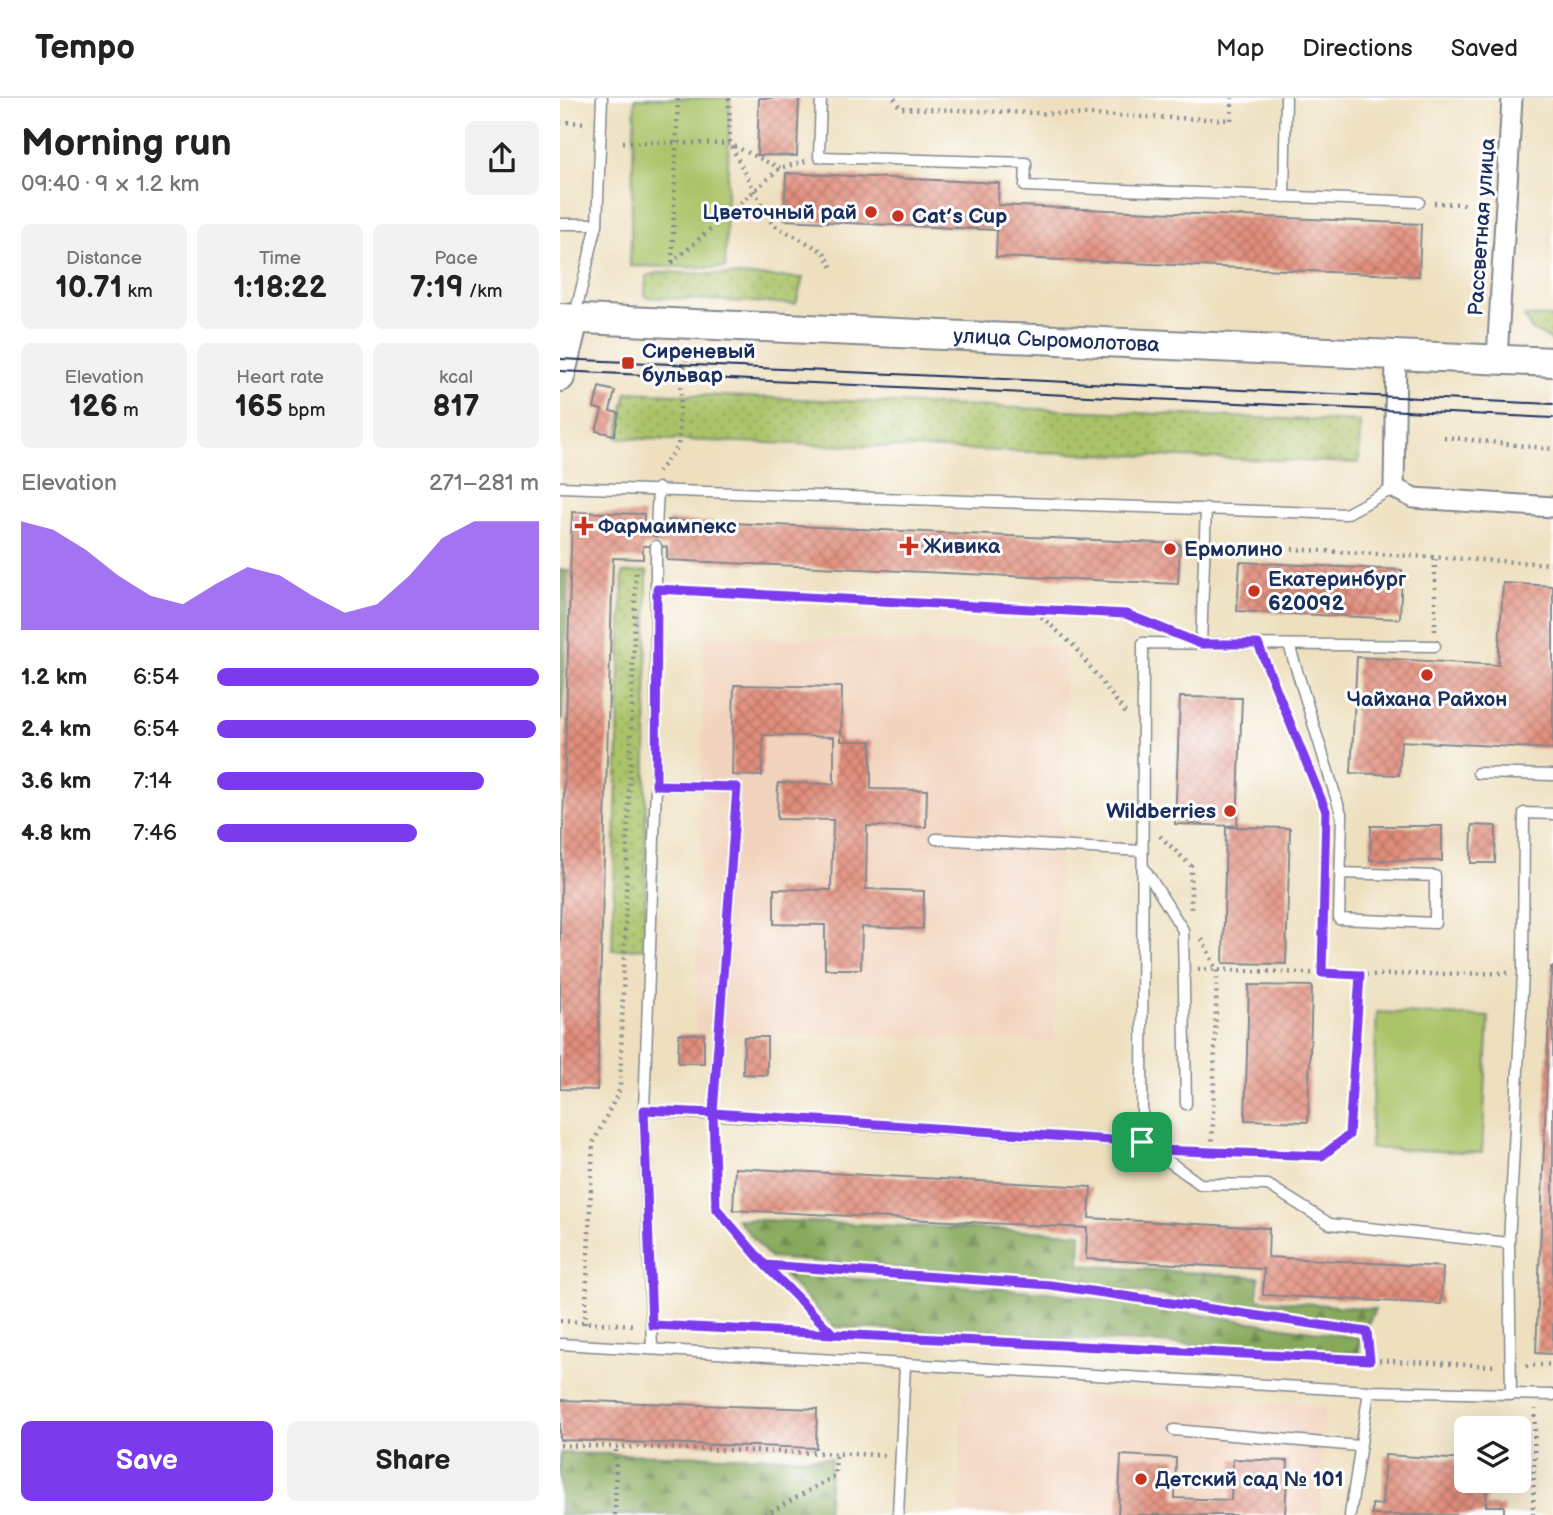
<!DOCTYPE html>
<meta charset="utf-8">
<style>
:root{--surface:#fff;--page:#f2f2f2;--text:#222;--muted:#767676;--line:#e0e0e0;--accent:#7c3aed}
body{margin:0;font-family:"Balsamiq Sans",sans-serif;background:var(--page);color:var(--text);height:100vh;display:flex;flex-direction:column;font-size:26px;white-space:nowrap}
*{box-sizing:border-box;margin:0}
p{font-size:23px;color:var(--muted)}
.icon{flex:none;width:38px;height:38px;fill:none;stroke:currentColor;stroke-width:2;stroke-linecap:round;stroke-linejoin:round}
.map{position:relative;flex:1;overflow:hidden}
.panel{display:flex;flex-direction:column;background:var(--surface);width:560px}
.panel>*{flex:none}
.tools{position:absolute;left:894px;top:1318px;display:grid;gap:14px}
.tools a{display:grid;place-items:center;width:77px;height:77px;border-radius:10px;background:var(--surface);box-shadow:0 7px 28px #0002;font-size:35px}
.pin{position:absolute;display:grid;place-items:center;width:60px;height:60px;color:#fff;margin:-30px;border-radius:14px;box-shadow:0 4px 10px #0006}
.round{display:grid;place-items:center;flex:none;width:74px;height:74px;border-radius:10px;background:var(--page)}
.overview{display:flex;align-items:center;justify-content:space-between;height:119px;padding:0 21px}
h1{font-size:38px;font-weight:600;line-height:52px}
.metrics{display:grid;grid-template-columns:repeat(3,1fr);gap:10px;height:119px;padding:7px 21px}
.metrics div{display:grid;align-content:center;border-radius:10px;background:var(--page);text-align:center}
.metrics b{font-size:30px;font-weight:600}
.metrics small{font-size:19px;font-weight:400}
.metrics p{font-size:19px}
.chart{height:196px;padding:14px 21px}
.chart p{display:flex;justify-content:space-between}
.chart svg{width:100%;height:126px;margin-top:7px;fill:var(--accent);opacity:.7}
.action{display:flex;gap:14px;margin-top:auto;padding:14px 21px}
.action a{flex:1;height:80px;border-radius:10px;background:var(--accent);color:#fff;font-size:28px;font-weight:600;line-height:80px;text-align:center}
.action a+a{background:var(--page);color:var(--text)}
ul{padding:0 21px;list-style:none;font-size:23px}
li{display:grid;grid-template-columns:112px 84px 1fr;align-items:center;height:52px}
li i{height:18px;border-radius:9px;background:var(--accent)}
header{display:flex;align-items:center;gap:42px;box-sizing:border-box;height:98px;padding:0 35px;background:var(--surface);border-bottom:2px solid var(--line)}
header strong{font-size:33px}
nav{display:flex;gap:38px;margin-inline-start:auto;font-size:24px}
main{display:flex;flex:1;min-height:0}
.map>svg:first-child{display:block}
</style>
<header>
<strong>Tempo</strong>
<nav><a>Map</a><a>Directions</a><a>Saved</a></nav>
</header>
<main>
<section class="panel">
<div class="overview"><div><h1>Morning run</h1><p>09:40 · 9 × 1.2 km</p></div><a class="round"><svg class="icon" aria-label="share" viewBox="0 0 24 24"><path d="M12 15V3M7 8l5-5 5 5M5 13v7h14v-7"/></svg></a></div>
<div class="metrics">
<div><p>Distance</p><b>10.71<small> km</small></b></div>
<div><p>Time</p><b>1:18:22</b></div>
<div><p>Pace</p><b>7:19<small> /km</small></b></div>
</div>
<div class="metrics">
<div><p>Elevation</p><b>126<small> m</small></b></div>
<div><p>Heart rate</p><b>165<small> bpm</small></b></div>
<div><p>kcal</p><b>817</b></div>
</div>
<div class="chart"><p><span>Elevation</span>271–281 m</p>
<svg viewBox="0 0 160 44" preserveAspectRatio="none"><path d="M0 44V6L10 9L20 16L30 25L40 32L50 35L60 28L70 22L80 25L90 32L100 38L110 35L120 25L130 12L140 6L150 6L160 6V44z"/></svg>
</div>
<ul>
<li><b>1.2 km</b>6:54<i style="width:100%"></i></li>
<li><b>2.4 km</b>6:54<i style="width:99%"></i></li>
<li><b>3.6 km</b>7:14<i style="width:83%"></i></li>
<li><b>4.8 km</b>7:46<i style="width:62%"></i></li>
</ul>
<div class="action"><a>Save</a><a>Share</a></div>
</section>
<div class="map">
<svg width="993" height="1417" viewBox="0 0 993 1417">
<defs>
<pattern id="grass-dots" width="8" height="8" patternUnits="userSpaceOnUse" patternTransform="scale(1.75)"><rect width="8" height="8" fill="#aac368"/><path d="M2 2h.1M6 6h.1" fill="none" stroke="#8a9f59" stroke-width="1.8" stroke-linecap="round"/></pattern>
<pattern id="forest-firs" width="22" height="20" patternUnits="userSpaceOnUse" patternTransform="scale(1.75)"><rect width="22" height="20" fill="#87a95c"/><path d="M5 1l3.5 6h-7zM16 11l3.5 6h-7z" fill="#6e8a4f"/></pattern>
<pattern id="building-cross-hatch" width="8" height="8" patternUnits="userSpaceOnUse" patternTransform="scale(1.75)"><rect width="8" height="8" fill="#e28e7b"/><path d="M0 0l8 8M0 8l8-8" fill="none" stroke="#b67468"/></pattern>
</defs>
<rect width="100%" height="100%" fill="#fff"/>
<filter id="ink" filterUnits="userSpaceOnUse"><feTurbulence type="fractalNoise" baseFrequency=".0143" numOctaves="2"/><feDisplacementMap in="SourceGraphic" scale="14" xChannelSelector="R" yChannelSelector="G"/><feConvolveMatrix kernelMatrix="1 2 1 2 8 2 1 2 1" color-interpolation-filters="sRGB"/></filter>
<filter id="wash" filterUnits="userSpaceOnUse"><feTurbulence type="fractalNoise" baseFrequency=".00686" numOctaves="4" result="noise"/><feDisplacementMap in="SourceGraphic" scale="28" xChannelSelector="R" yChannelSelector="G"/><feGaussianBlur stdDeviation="1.57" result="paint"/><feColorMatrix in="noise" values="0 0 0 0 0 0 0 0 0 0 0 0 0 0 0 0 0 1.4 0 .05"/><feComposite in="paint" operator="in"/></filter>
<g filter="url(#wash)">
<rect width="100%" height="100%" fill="#eee0bf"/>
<g fill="#f2d4be">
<path d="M144,538L506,548L494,944L136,934Z"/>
<path d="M403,1292L766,1307L761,1417H398Z"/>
</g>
<g fill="url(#grass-dots)" stroke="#627963" stroke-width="2">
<path d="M102,174L243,180L236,206L85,199L86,178Z"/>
<path d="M964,218L993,219V243L971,231Z"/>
<path d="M67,294L800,324L799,365L57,340Z"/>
<path d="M87,473L85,850L52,852L63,475Z"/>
</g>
<g fill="url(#forest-firs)" stroke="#516c5d" stroke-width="2">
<path d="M0,472L8,473L2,622H0Z"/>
<path d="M177,1121L521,1135L520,1167L699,1179L697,1201L815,1211L807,1228L505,1183L210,1160Z"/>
<path d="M223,1176L488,1194L800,1240L799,1255L274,1229Z"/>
<path d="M0,1355L271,1360L267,1417H0Z"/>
</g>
<g fill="#aac368" stroke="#627963" stroke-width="2">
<path d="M75,0H170L165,170L70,168Z"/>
<path d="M817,914L929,919L922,1055L810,1050Z"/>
</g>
<g id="blocks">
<g fill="url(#building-cross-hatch)">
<path d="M199,0H239L237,58L197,57Z"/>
<path d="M226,75L439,85L438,107L861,126L859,178L436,159L437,132L224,122Z"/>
<path d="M39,289L55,293L50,313L59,315L54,337L36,333L42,312L34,310Z"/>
<path d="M12,414L84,416V432L107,433L108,422L620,446L618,486L107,462V449L96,448H83V461L53,460L37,992L0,991V833Z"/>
<path d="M680,464L842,472L840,521L677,513Z"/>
<path d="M943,485L993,488V651L841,643L839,677L791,675L797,559L938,567Z"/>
<path d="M174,587L282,589L281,643H311V691L367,692L366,729L307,728L306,791L364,793L363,831L302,829L301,871H265V827L214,826V791L271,792L273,722L217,721L218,685L274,686V639L203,637L202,678L172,677Z"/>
<path d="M620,599L682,600L677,728L615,726Z"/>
<path d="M912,727L936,728L935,765H911Z"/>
<path d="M811,728H882V763L810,762Z"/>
<path d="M666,729L730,730L726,866L663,865Z"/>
<path d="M991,869H993V1256L976,1255Z"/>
<path d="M689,887L752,888L748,1024L685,1022Z"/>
<path d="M119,936H144V965H118Z"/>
<path d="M184,939H207V977L183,976Z"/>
<path d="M175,1070L531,1089L529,1120L709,1130L708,1159L883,1169L881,1206L703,1197L704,1171L526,1161L527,1130L173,1112Z"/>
<path d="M0,1302L257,1311L256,1350L0,1342Z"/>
<path d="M561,1357L616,1360L615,1400L671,1402L673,1361L728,1363L725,1417H558Z"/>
<path d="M825,1357L906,1362V1382H927L926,1408H944V1417H812V1406L822,1407Z"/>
</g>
</g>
</g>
<g filter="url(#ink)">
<use href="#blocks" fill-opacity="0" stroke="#84888e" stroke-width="2"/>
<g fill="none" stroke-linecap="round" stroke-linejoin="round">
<g stroke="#84888e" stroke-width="13">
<g id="lane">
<path d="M261,0L259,59L466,65L465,88L859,104"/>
<path d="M724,99L726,0"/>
<path d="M0,126H37"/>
<path d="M15,217L37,126L42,0"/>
<path d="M0,389L786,416L834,390"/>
<path d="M96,433L98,390"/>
<path d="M641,546L646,410"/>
<path d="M729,547L782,719L779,821L875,825V778L780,775"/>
<path d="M918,675L993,677"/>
<path d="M96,687L177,689L153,1015"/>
<path d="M376,741L582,753"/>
<path d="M584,770L623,832L626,1006"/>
<path d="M84,1012L582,1044L583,545L875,548"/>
<path d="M582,1044L640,1086L708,1087L770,1126L949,1145"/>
<path d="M0,1246L809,1293L993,1297"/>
<path d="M92,1251L84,1012L96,687V448"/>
<path d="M951,1297L949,1145L963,875L964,715L993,716"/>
<path d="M614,1332L799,1348"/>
<path d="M338,1417L345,1266"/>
<path d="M790,1417L809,1293"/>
</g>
</g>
<g stroke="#84888e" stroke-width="23">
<g id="street">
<path d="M836,257L834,390L854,400L993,409"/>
<path d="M937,261L952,0"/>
</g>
</g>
<g stroke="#84888e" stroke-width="32">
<g id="secondary">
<path id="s1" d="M0,220L993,264"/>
<path d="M0,279L14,221"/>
</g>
</g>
<g stroke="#84888e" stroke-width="4.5" stroke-dasharray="2 5" stroke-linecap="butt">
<path d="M169,0L170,46L212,126L264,154L273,172"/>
<path d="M334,0L340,10L671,22L672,0"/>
<path d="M0,24L27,25"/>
<path d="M63,44L170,46L220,70"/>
<path d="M874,105L904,106"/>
<path d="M112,164L118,0"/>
<path d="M112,165L220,70L246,63"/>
<path d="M884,339L993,351"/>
<path d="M98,374L118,349L122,280L127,257"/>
<path d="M676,448L993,466"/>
<path d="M112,492L566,516L594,527"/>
<path d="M476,514L514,548L567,617"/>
<path d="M875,533V460"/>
<path d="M705,563L742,656"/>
<path d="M600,738L631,768V814"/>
<path d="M642,841L657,872L652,1054"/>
<path d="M638,871L800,877L948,875"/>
<path d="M762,875L763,828"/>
<path d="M154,1032L156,1110L204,1167"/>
<path d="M625,1053L762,1058L789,1037L800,877"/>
<path d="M0,1223L76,1227"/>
<path d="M25,1226L33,1045L60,991L76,470"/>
<path d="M106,1228L936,1268"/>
<path d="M272,1235L204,1167L490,1187L807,1234L810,1262"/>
<path d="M966,1268L993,1266"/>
<path d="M0,1347L324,1357"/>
<path d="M55,1417L56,1349"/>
<path d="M205,1417L275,1378L276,1356"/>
<path d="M973,1417L975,1311"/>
</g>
<use href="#lane" stroke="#fff" stroke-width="10"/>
<use href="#street" stroke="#fff" stroke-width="19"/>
<use href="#secondary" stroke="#fff" stroke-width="28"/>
<g stroke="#1b2f5e" stroke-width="2">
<path d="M0,261L993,306"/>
<path d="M0,273L993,320"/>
</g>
</g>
</g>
<g fill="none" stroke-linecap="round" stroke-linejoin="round" filter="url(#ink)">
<g stroke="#fff" stroke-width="14">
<path id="route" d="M582,1044L153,1015L84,1012L92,1227L273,1236L205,1167L490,1187L807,1234L810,1262L273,1236L205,1167L156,1110L153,1015L177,689L96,687L97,491L566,516L641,546H698L766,713L762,875L800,877L789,1037L762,1058L597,1052L582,1044"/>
</g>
<use href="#route" stroke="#7c3aed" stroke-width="9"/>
</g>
<g fill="#c8321e" stroke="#fff" stroke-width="2.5">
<circle cx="311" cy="114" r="7"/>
<circle cx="338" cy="118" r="7"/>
<rect x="61" y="258" width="14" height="14" rx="3.5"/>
<path d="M20.5 417.5h7v7h7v7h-7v7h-7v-7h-7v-7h7z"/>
<path d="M345.5 437.5h7v7h7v7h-7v7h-7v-7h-7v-7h7z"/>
<circle cx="610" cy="451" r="7"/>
<circle cx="694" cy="493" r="7"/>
<circle cx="867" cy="577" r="7"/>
<circle cx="670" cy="713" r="7"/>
<circle cx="581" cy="1381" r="7"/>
</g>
<g text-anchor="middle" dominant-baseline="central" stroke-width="6" stroke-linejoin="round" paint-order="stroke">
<g font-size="21" font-weight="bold" fill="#1b2f5e" stroke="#fff" text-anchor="start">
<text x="297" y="114" text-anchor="end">Цветочный рай</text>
<text x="352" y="118">Cat’s Cup</text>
<text x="82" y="253">Сиреневый<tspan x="82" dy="24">бульвар</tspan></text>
<text x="38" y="428">Фармаимпекс</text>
<text x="363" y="448">Живика</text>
<text x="624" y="451">Ермолино</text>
<text x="708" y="481">Екатеринбург<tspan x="708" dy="24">620092</tspan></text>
<text x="867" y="601" text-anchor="middle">Чайхана Райхон</text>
<text x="656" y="713" text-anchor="end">Wildberries</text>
<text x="595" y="1381">Детский сад № 101</text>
</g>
<g font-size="21" fill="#1b2f5e" stroke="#fff">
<text transform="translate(922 129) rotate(-86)">Рассветная улица</text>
<text stroke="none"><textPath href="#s1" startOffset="497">улица Сыромолотова</textPath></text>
</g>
</g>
</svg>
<div class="tools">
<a><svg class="icon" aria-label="layers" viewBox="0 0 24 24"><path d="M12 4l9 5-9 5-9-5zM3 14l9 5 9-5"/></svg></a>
</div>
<div class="pin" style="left:582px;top:1044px;background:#1e9e55"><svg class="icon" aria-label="arrive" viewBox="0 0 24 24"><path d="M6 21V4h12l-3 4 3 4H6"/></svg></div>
</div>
</main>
